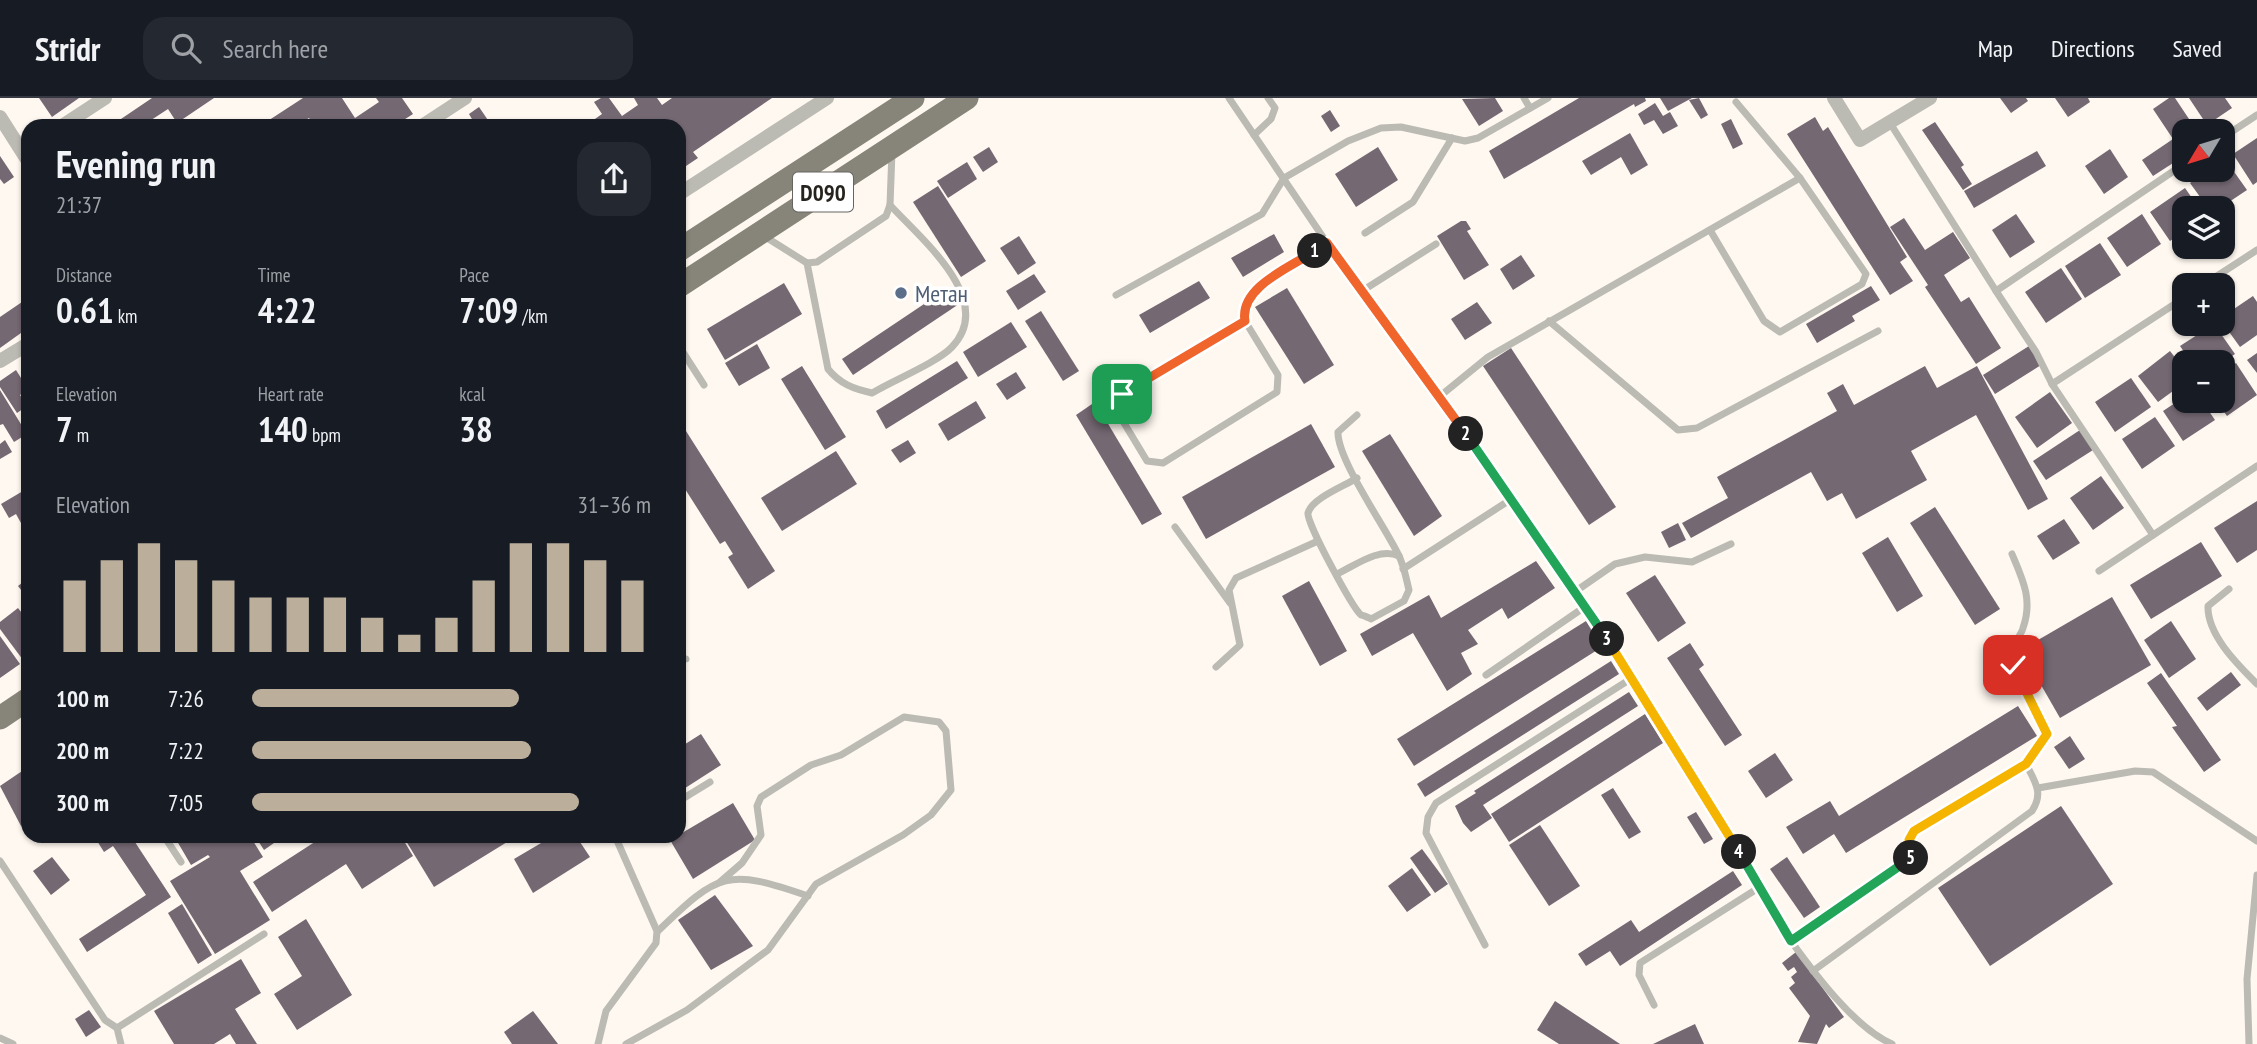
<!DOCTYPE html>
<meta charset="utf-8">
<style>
:root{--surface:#171b24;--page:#242831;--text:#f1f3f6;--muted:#9ea1a6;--line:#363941;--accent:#bbaf9c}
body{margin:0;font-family:"PT Sans Narrow",sans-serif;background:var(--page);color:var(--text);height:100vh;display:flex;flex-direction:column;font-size:26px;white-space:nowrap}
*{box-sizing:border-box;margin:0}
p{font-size:23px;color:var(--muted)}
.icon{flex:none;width:38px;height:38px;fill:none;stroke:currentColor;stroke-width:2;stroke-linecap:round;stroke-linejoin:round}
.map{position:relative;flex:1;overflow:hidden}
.sheet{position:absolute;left:21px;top:21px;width:665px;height:724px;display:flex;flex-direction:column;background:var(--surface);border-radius:21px;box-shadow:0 2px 5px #0004}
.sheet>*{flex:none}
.needle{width:46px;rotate:232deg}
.buttons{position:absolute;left:2172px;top:21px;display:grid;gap:14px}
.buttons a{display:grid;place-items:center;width:63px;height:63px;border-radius:14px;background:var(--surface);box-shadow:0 2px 5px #0004;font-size:35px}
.pin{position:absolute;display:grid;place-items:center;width:60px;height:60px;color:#fff;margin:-30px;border-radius:14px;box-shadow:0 4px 10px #0006}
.km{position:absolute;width:35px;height:35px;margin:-18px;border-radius:50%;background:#222;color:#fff;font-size:19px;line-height:35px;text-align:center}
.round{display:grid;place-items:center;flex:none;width:74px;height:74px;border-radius:21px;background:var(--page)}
.headline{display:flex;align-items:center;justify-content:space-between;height:119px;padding:0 35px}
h1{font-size:38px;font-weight:700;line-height:52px}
.stats{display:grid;grid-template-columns:repeat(3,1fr);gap:10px;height:119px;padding:7px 35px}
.stats div{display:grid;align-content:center}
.stats b{font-size:35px;font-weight:700}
.stats small{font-size:19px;font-weight:400}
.stats p{font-size:19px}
.chart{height:196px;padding:14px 35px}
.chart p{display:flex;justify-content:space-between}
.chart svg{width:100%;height:126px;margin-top:7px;stroke:var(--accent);stroke-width:6}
ul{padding:0 35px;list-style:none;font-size:23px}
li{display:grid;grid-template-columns:112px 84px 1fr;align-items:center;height:52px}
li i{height:18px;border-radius:9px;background:var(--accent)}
header{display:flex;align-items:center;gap:42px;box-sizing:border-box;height:98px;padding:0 35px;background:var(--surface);border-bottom:2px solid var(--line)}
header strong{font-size:33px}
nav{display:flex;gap:38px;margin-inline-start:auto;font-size:24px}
.search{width:490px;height:63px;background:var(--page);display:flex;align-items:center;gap:18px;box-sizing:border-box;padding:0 24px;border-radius:21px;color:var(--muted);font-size:26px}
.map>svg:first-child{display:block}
</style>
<header>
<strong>Stridr</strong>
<div class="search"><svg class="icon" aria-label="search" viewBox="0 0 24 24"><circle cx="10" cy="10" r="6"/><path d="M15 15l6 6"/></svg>Search here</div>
<nav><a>Map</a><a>Directions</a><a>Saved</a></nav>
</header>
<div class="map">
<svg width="2257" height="946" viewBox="0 0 2257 946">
<rect width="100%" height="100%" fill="#fef8f0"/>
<g fill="#746872">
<path d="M39,0H79L52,19Z"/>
<path d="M152,0H214L177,25L168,11L142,28H121L118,23Z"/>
<path d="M303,0H342L355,20L379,4L376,0H402L413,16L399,25L401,28H315L309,20L296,28H260Z"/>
<path d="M601,0H609L622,18L638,7L634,0H657L662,7L672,0H772L693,54L698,60L686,68L681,62L679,63V28H655L652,24L647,28H585L602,16L594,4Z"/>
<path d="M1495,0L1503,13L1479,28L1462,1Z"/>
<path d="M1579,0H1645L1646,3L1635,9L1634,6L1504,81L1489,53Z"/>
<path d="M1660,0H1692L1668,13Z"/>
<path d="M1699,0L1708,17L1701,21L1689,2Z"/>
<path d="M2000,0H2026L2028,3L2011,15Z"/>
<path d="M2055,0H2088L2090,4L2068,19Z"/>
<path d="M2169,0H2175L2197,33H2184V58L2153,78L2142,62L2173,41L2153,11Z"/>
<path d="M2189,0H2225L2232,10L2207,27Z"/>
<path d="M1655,5L1663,18L1670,14L1678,28L1663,36L1654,22L1644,27L1638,16Z"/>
<path d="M479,9L492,28H476L469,16Z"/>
<path d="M1330,12L1340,28L1331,34L1321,18Z"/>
<path d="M1815,19L1823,33L1828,29L1907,159L1900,164L1913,183L1890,197L1787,36Z"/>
<path d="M1731,21L1743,46L1733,51L1721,26Z"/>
<path d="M1935,24L1964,67L1961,69L1972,86L1963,92L1922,32Z"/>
<path d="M1630,35L1648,67L1631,77L1621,59L1591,77L1582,63Z"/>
<path d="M2257,40V84L2253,87L2233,56Z"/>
<path d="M989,49L998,64L983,74L973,59Z"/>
<path d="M1378,49L1398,82L1356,109L1335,76Z"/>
<path d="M2110,51L2128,79L2104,96L2085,68Z"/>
<path d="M2037,53L2046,68L1974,110L1964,93Z"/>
<path d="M0,58L14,79L4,86L0,81Z"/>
<path d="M2225,61L2247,92L2220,110H2208L2190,85L2209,72H2222Z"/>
<path d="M967,64L977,81L948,100L937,83Z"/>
<path d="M938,88L986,163L961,179L913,104Z"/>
<path d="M2185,90L2199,110H2184V134L2170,143L2150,114Z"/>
<path d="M2016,116L2035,144L2010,160L1992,132Z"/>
<path d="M2142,116L2161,146L2127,169L2107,140Z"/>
<path d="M1904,120L1925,152L1953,134L1970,160L1944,177L1961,204L1969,199L2001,250L1976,266L1925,189L1928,187L1890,129Z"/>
<path d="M1461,123H1466L1471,131L1467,133L1489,167L1464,182L1437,138Z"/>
<path d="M1274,136L1284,154L1243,179L1231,160Z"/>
<path d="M1019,138L1036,165L1018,177L1000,150Z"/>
<path d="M2100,145L2121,177L2085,200L2065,168Z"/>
<path d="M1521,157L1535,178L1513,192L1500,171Z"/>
<path d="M2061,170L2082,201L2046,225L2025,194Z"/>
<path d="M1034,176L1046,194L1018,212L1006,193Z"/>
<path d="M1199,183L1210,200L1150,235L1139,217Z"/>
<path d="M784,185L802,216L725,262L707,231Z"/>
<path d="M1871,188L1880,202L1852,218L1855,223L1817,245L1806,226Z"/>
<path d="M948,190L959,206L853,277L842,261Z"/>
<path d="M1287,190L1334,267L1304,286L1255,209Z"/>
<path d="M2253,198L2257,204V237L2240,249L2222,224V219Z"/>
<path d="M22,204L28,214V230L0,250V219Z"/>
<path d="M1477,204L1492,225L1465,242L1451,221Z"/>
<path d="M1041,213L1079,273L1063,283L1025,223Z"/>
<path d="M1011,224L1027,249L978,279L963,254Z"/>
<path d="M2214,226L2235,256L2223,264H2191L2180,248Z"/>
<path d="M757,246L770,270L739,288L725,265Z"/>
<path d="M2029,248L2041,267L1995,296L1983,277Z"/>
<path d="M1511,250L1616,409L1589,427L1483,268Z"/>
<path d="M2170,253L2184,271V285L2158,304L2138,278Z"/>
<path d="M2257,255V275L2247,262Z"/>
<path d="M957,263L968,280L886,331L876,313Z"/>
<path d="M2236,265L2257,297L2227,318L2216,303H2222V274Z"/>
<path d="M802,268L846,339L825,352L781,281Z"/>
<path d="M1925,268L1937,290L1977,268L2048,401L2028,412L1976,317L1911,353L1927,382L1856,421L1842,395L1827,403L1811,374L1691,440L1682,425L1728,400L1717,379L1837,313L1827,295L1843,286L1854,307Z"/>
<path d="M16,272L28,291L20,297L27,308L17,315L0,289V283Z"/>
<path d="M1016,274L1026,290L1007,302L996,286Z"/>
<path d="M2131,280L2151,309L2115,334L2095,304Z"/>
<path d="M0,292L27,336L14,344L3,326L0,327Z"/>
<path d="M2050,294L2072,325L2037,350L2015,319Z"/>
<path d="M2184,299V303H2202L2215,322L2183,343L2163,313Z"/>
<path d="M976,303L986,320L948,343L938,326Z"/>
<path d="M1095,304L1162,416L1142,427L1076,317Z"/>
<path d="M2155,319L2175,348L2142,371L2122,341Z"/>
<path d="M679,322L775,473L748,491L728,459L733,456L725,443L720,446L680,383L685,379L679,370Z"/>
<path d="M1311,326L1335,369L1206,441L1182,399Z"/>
<path d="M2080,332L2093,352L2046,382L2033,363Z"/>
<path d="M1390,336L1442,418L1414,438L1362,353Z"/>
<path d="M5,342L12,354L0,361V346Z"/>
<path d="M908,342L916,355L900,365L891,352Z"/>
<path d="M836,353L857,386L782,433L761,400Z"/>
<path d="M2101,378L2124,410L2093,432L2070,400Z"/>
<path d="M28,390V422L21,425L16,416L9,420L1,406Z"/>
<path d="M2257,403V452L2237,465L2214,430Z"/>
<path d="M1935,409L2000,511L1975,527L1910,425Z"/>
<path d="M2064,421L2080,445L2053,462L2037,438Z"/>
<path d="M1678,425L1686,442L1669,450L1661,434Z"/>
<path d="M1888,439L1923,498L1897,514L1862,455Z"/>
<path d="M2201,444L2222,478L2151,521L2130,487Z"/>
<path d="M1536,463L1555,490L1508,521L1502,510L1468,532L1478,546L1461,555L1472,576L1447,593L1413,535L1372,558L1360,536L1429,497L1441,520Z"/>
<path d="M1655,477L1686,525L1658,544L1626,495Z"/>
<path d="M28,480V501L18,488Z"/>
<path d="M1309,483L1347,553L1320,568L1282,498Z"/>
<path d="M2112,499L2151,567L2060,620L2021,552Z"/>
<path d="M18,510L28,523V558L23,562L0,531V524Z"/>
<path d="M1586,523L1602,549L1414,668L1397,641Z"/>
<path d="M2171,523L2196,561L2169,580L2144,542Z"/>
<path d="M0,538L20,566L0,580Z"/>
<path d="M1690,545L1704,567L1699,571L1742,637L1725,648L1667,560Z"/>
<path d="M1611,563L1619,576L1425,699L1417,686Z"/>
<path d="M2231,574L2241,587L2207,613L2197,600Z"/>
<path d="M2161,575L2221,662L2204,674L2172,629L2177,628L2147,585Z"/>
<path d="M1629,594L1638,608L1483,707L1492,720L1471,734L1463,725L1455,708L1476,695L1474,693Z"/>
<path d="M2018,608L2037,638L1846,755L1834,736L1803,756L1786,729L1830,703L1839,718Z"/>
<path d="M1645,616L1663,645L1509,744L1491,716Z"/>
<path d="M701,636L721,667L679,694V650Z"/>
<path d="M2070,638L2085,661L2069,671L2054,649Z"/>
<path d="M1775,655L1793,682L1766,700L1748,673Z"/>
<path d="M28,669V724L21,728L0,688Z"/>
<path d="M1613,690L1641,734L1629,741L1601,697Z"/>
<path d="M733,705L755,742L693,781L670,742Z"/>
<path d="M2061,708L2113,786L1990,868L1938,790Z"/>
<path d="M1696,714L1713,741L1704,746L1687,719Z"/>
<path d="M1540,727L1580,788L1549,808L1509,747Z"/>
<path d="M94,738H131L171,799L87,854L79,841L146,797L113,748L104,754Z"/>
<path d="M174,738H219L222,744L232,738H250L263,759L240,773L270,822L215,856L170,783L210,759L208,757L191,767Z"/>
<path d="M255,738H284L264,752Z"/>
<path d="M324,738H401L413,758L362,791L346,766L272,814L253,784Z"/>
<path d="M414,738H517L434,789L406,743Z"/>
<path d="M553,738H576L590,759L533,795L514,761Z"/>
<path d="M1422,751L1448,786L1435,795L1410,760Z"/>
<path d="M52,759L70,782L51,797L33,773Z"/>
<path d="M1787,759L1820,809L1804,820L1770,771Z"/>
<path d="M1412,770L1431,797L1407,814L1388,788Z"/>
<path d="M1733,773L1742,787L1620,868L1610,853L1586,868L1578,856L1631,822L1639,834Z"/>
<path d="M715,797L753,848L711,872L678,822Z"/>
<path d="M182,806L212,857L198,866L168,815Z"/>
<path d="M306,821L352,897L297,932L274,896L302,878L278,839Z"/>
<path d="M1796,854L1844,919L1829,930L1826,926L1817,946L1798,944L1810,918L1789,890L1795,885L1791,879L1797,874L1794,869L1788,873L1782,865Z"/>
<path d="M241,861L261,895L235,911L257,946H236L230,936L214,946H174L154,913Z"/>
<path d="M1555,903L1620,946H1559L1537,932Z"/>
<path d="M89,912L101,929L86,939L75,921Z"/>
<path d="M533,913L558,946H512L504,934Z"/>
<path d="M1695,926L1704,946H1653Z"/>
</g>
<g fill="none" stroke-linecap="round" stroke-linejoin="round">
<g stroke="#bbbab3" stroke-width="7">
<path d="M1229,0L1327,145L1513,400L1586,508L1791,843C1814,875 1855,930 1892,946"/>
<path d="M1524,0L1530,10"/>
<path d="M1890,25L1996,193L2184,66"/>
<path d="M1254,37L1271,21L1275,10L1268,0"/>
<path d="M2222,40L2257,17"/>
<path d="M1710,132L1764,223L1780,234L1862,186L1866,176L1800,80L1736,4"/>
<path d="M1365,135L1413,104L1452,40"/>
<path d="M764,138L807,165L817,164L886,118L890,107L892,53"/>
<path d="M807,165L828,271C840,286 854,291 872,295C892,283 938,264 952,249C997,202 920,140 890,107"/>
<path d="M2203,187L2257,152"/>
<path d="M1362,193L1436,146"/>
<path d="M1996,193L2036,254L2052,286L2153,437"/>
<path d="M1116,197L1262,116L1284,80L1348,43L1381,30L1401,29L1465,43L1478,40L1548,0"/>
<path d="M1245,223L1122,296L1115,310L1147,363L1163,365L1277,294L1278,277L1245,223L1243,211L1251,195L1327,145"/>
<path d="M1549,223L1678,332L1697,330L1878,233"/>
<path d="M679,248L704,287"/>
<path d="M2052,286L2184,200"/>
<path d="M1439,299L1488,259L1800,80"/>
<path d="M1357,380C1345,388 1312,400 1308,415C1306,424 1352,509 1361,517C1362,517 1370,520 1371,521L1404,503L1409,492C1406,480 1404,467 1398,456C1384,427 1337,361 1338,334L1357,317"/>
<path d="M1175,429L1230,505"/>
<path d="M1403,471L1513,400"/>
<path d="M2099,473L2257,368"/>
<path d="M1337,476C1356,467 1379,449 1399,458"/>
<path d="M2229,491L2208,508C2207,537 2238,567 2257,586"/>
<path d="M1576,493L1615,466L1645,459L1692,464L1731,446"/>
<path d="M679,563L686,561"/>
<path d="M1216,569L1240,547L1229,492L1236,480L1318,443"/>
<path d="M1486,577L1586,508"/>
<path d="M2038,690L2135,673L2153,674L2257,743"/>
<path d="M679,703L710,684"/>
<path d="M164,738L181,764"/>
<path d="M0,763L105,922L117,930L264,836"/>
<path d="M658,833C719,774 727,770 808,798"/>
<path d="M1791,843L1910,762L1914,754L1909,742L1914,733L2026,666L2039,652L2047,636C2037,616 2011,576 2012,555C2012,546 2021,538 2023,530C2033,502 2023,482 2012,456"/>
<path d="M1485,847L1426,735L1428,719L1436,705L1632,580"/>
<path d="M1813,873L2032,713C2044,695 2035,684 2026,666"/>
<path d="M1654,907L1639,877L1640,865L1760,789"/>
<path d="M117,930L121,946"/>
<path d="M0,940L13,946"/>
<path d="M598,946L606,913L656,845L657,833L615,738"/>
<path d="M626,946L687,912L768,852L816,786L903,737L931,717L951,692L946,633L939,624L904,619L841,657L811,667L761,699L757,708L761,737L742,765L720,784"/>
<path d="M2249,946L2247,881L2257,777"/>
</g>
<g stroke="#bbbab3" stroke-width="14">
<path d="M1834,0L1860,42L1930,0"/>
<path d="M0,19L28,63"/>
<path d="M62,28L105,0"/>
<path d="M422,28L465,0"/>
<path d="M679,96L827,0"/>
<path d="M0,263L28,246"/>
</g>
<g stroke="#878579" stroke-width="23">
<path d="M679,152L913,0"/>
<path d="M679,188L967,0"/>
<path d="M0,620L28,601"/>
</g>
</g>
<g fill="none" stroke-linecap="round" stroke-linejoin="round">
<g stroke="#fff" stroke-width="14">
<path id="split-1" d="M1122,296L1245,223C1239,189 1291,169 1315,153"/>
</g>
<g stroke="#fff" stroke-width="14">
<path id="split-2" d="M1315,153L1327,145L1466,336"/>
</g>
<g stroke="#fff" stroke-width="14">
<path id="split-3" d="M1466,336L1607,541"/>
</g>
<g stroke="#fff" stroke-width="14">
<path id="split-4" d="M1607,541L1739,754"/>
</g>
<g stroke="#fff" stroke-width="14">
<path id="split-5" d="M1739,754L1791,843L1911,760"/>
</g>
<g stroke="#fff" stroke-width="14">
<path id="split-6" d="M1911,760L1914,754L1909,742L1914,733L2026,666L2047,636L2013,567"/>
</g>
<use href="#split-1" stroke="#f0652b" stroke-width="9"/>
<use href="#split-2" stroke="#f0652b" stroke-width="9"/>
<use href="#split-3" stroke="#22a559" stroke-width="9"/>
<use href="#split-4" stroke="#f5b400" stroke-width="9"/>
<use href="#split-5" stroke="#22a559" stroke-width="9"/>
<use href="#split-6" stroke="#f5b400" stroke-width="9"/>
</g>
<circle fill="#5c6f8a" stroke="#fff" stroke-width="2.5" cx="901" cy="195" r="7"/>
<g text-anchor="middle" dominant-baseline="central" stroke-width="7" stroke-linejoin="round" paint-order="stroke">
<rect fill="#fff" stroke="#676562" stroke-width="2" x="793" y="74.5" width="60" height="39" rx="5"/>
<g font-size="23" font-weight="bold" fill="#26231e">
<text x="823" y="94">D090</text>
</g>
<g font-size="24" fill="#4e5e75" stroke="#fff" text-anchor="start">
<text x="915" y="195">Метан</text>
</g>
</g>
</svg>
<div class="buttons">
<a><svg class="needle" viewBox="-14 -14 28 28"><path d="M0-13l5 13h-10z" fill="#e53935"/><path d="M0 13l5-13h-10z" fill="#9ea1a6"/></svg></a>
<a><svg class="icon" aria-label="layers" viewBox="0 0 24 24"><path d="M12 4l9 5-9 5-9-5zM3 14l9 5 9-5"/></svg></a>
<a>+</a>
<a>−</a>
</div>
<div class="pin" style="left:1122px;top:296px;background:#1e9e55"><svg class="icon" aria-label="arrive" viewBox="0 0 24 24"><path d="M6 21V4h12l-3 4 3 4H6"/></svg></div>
<div class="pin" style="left:2013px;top:567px;background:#d93025"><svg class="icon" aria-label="check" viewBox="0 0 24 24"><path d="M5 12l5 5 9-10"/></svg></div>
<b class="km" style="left:1315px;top:153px">1</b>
<b class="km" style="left:1466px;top:336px">2</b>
<b class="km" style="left:1607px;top:541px">3</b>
<b class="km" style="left:1739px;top:754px">4</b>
<b class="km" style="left:1911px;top:760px">5</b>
<section class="sheet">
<div class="headline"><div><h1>Evening run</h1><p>21:37</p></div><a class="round"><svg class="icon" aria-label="share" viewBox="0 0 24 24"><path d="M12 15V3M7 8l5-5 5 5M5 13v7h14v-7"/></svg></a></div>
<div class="stats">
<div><p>Distance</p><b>0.61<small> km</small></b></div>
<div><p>Time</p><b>4:22</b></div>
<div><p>Pace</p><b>7:09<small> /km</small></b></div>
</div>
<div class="stats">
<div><p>Elevation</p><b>7<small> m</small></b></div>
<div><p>Heart rate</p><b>140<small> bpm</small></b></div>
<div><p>kcal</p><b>38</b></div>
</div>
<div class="chart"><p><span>Elevation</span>31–36 m</p>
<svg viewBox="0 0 160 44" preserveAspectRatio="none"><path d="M5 44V19M15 44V12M25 44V6M35 44V12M45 44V19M55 44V25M65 44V25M75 44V25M85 44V32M95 44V38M105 44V32M115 44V19M125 44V6M135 44V6M145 44V12M155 44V19"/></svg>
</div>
<ul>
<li><b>100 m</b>7:26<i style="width:67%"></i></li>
<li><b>200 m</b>7:22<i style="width:70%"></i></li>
<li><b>300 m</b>7:05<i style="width:82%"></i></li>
</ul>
</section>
</div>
